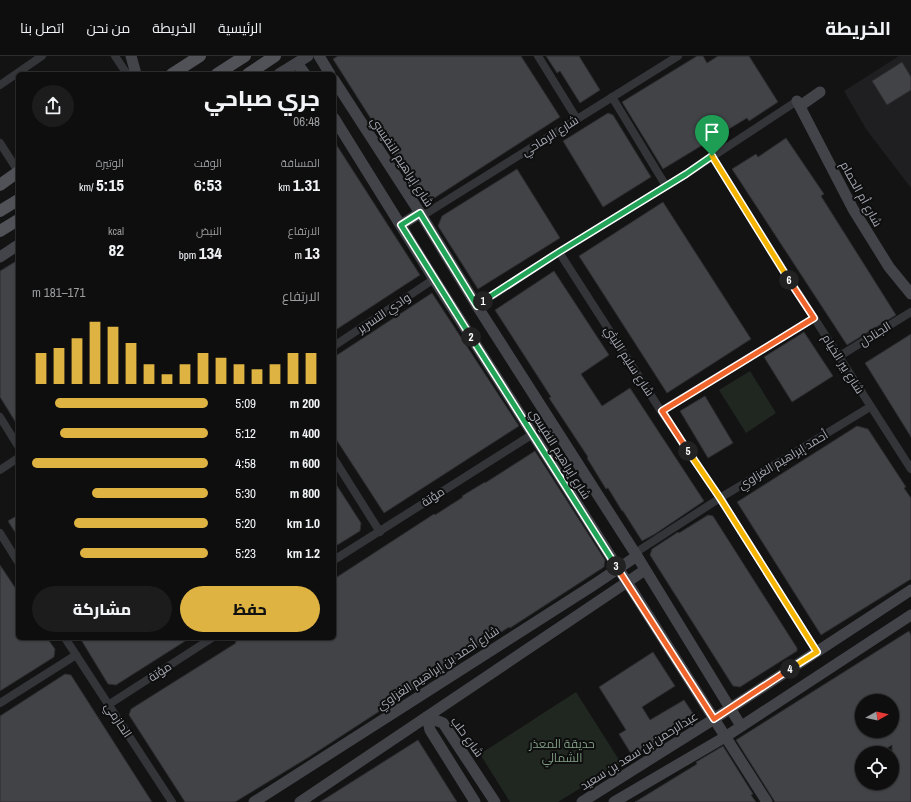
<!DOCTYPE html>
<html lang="ar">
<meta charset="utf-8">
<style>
:root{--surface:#0e0e0f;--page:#1c1c1d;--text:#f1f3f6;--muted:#9b9c9e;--line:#2e2e2f;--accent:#deb342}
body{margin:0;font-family:"Archivo Narrow",Cairo,sans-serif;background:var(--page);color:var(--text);direction:rtl;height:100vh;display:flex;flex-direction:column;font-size:15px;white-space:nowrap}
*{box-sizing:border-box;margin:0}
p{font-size:13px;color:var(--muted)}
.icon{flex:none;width:22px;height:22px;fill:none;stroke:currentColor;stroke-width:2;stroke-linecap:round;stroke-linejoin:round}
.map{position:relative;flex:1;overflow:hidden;direction:ltr}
.details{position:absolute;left:16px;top:16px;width:320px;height:568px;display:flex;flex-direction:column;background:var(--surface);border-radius:6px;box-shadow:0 1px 3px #0004,0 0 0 1px var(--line);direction:rtl}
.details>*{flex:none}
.needle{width:26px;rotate:82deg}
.fabs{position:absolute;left:855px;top:638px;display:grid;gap:8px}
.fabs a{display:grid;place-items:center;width:44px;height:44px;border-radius:50%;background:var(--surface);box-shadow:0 1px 3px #0004,0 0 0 1px var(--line);font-size:20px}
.pin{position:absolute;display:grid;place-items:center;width:34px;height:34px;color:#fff;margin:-41px -17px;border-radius:50% 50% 50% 0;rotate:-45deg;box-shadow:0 0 4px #0007}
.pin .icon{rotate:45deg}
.km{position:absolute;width:20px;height:20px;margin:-10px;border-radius:50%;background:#222;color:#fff;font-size:11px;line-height:20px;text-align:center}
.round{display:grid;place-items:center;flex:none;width:42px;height:42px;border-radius:21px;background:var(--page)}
.head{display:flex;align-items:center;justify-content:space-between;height:68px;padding:0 16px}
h1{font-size:22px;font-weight:800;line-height:30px}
.stats{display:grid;grid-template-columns:repeat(3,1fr);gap:6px;height:68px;padding:4px 16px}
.stats div{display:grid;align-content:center}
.stats b{font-size:17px;font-weight:800}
.stats small{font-size:11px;font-weight:400}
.stats p{font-size:11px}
.chart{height:112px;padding:8px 16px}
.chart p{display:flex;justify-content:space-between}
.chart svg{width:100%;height:72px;margin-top:4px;stroke:var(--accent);stroke-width:6}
.button{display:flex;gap:8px;margin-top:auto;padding:8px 16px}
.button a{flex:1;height:46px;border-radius:24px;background:var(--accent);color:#111;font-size:16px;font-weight:800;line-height:46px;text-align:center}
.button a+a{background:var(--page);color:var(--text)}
ul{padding:0 16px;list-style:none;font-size:13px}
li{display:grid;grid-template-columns:64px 48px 1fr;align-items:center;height:30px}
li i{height:10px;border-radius:5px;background:var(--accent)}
header{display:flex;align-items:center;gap:24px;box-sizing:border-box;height:56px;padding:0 20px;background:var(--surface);border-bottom:1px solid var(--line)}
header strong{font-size:19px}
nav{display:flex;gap:22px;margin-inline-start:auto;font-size:14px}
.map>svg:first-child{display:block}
</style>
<header>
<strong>الخريطة</strong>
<nav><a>الرئيسية</a><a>الخريطة</a><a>من نحن</a><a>اتصل بنا</a></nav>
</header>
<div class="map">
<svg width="911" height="746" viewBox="0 0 911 746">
<rect width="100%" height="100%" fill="#131314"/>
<path fill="#1f1f21" d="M899,0H911V132L866,73L844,35Z"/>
<g fill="#202721">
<path d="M750,315L776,357L746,377L719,334Z"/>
<path d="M576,636L621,707L558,746H510L480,698Z"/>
</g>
<g fill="#424347" stroke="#2d2d30" fill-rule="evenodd">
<path d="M338,0H521L560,61L425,148L333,3Z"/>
<path d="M546,0H579L600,34L580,47L560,15L557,17Z"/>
<path d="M697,0H703L707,7L718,0H749L778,46L749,65L747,62L663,113L622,46Z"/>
<path d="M902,6L911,21V34L887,49L872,25Z"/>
<path d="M608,57L613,59L651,121L603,151L563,85Z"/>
<path d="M786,82L824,138L821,140L896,259L847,289L732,113L756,98L758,101Z"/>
<path d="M334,85L420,219L334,275Z"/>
<path d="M517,113L560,182L478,233L438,170L442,160Z"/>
<path d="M663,146L751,283L667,337L579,200Z"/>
<path d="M18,204V370L0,341V215Z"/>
<path d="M554,215L609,299L581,318L602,350L630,332L704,445L655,478L642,485L623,455H622L608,432L606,433L587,402L588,401L549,342L551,341L495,254Z"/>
<path d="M432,237L519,370L384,457L334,380V301Z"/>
<path d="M804,276L833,320L792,346L764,301Z"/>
<path d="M911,278V381L865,307Z"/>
<path d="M705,340L733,387L708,402L680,355Z"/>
<path d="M857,370L868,373L906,431L904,432L911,442V523L821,579L737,446Z"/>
<path d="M535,395L605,504L604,511L510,572L509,571L309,701L235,746H185L129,659L131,653L236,587L235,586L242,582H334V523L434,458L435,459L463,441L462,440L485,426V427Z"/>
<path d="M334,425L361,467L360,475L334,491Z"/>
<path d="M18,459V481L8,465Z"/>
<path d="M708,459L713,460L797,592V595L740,631L733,630L650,499L652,493L678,476L679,477Z"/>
<path d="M0,509L18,536V582H47L55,593L54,601L0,635Z"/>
<path d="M909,575L911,579V746H775L736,684ZM862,645H892V675H862ZM892,689V727H862V697H879Z"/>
<path d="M80,582H190L116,629L108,628Z"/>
<path d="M653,596L675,630L642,651L650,664L684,644L694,659L660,680L662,683L638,698L630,696L619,678L626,674L599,631Z"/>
<path d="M65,618L71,619L152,746H0V660Z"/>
<path d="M418,684L457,746H320Z"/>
<path d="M723,690L753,738L751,739L756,746H635L697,708L696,706Z"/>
</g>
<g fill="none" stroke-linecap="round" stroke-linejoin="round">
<g stroke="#343539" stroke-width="8">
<path d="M115,0L127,18"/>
<path d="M538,0L577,63"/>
<path d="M0,29L42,0"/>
<path d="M612,41L666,130"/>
<path d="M0,87L18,115"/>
<path d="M712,100L770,193L911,413"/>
<path d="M422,160L678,0"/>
<path d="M559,196L661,355L720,442L817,596"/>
<path d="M477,250L559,196L686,118L797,45"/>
<path d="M334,290L434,223"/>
<path d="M838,301L911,256"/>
<path d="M661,355L814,262"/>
<path d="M0,361L18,390"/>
<path d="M334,403L380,476"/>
<path d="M0,414L18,402"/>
<path d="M0,477L18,506"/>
<path d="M635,497L720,442L870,351"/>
<path d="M334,504L533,378"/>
<path d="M65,582L172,746"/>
<path d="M0,647L76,599"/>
<path d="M108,649L212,582"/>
</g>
<g stroke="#434449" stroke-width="11">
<path d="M131,0L136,18"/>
<path d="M319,0L330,18"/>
<path d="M297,7L305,18"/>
<path d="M279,18L308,0"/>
<path d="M334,24L422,160L477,250L637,500L741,670"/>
<path d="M797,45L853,153L889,211L911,238"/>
<path d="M800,50L820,36"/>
<path d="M334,62L434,223L767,746"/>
<path d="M401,169L420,157"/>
<path d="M0,201L18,189"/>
<path d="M427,661L443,667L495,746"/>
<path d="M427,661L430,674L475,746"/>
<path d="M254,746L592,530L637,500"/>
<path d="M300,746L645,514"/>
<path d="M582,746L714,663L911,534"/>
<path d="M614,746L725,681L911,559"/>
</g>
<g stroke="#515258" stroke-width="12">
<path d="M172,18L200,0"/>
<path d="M217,18L245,0"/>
<path d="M248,18L275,0"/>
<path d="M0,129L18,116"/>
<path d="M0,155L18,144"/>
<path d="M0,175L18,164"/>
</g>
</g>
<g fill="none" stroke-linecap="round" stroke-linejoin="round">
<g stroke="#fff" stroke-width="8">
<path id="split-1" d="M483,245L559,196L686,118L712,100"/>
</g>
<g stroke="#fff" stroke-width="8">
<path id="split-2" d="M471,281L401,169L420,157L477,250L483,245"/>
</g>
<g stroke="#fff" stroke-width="8">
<path id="split-3" d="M471,281L616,510"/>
</g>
<g stroke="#fff" stroke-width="8">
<path id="split-4" d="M616,510L714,663L790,613"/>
</g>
<g stroke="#fff" stroke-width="8">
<path id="split-5" d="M688,395L720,442L817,596L790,613"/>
</g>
<g stroke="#fff" stroke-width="8">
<path id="split-6" d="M688,395L662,355L814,262L789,224"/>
</g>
<g stroke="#fff" stroke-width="8">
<path id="split-7" d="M712,100L789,224"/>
</g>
<use href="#split-1" stroke="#22a559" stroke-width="5"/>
<use href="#split-2" stroke="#22a559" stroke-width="5"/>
<use href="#split-3" stroke="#22a559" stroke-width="5"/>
<use href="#split-4" stroke="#f0652b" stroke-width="5"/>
<use href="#split-5" stroke="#f5b400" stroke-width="5"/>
<use href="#split-6" stroke="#f0652b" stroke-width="5"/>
<use href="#split-7" stroke="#f5b400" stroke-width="5"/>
</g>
<g text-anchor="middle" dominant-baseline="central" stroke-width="4" stroke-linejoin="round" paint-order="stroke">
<g font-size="12" fill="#a6a9b3" stroke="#0e0e0f">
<text transform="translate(550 80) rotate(-32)">شارع الرماحي</text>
<text transform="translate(402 106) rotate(57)">شارع إبراهيم النفيسي</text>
<text transform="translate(861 138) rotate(61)">شارع أم الحمام</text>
<text transform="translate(384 257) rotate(-34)">وادي التسرير</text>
<text transform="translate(875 278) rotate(-32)">الجنادل</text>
<text transform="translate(629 305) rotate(57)">شارع سليم الليثي</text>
<text transform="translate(843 308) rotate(58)">شارع بير الخيام</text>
<text transform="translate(560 398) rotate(58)">شارع إبراهيم النفيسي</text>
<text transform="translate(783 404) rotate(-31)">أحمد إبراهيم الغزاوي</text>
<text transform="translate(433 441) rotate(-33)">مؤتة</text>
<text transform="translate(438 612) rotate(-33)">شارع أحمد بن إبراهيم الغزاوي</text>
<text transform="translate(160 616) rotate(-33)">مؤتة</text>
<text transform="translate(118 664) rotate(57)">الحازمي</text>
<text transform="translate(467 681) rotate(54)">شارع حلب</text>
<text transform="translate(639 695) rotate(-32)">عبدالرحمن بن سعد بن سعيد</text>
</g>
<g font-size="12" fill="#7f9d83" stroke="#0e0e0f">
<text x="562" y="688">حديقة المعذر<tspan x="562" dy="14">الشمالي</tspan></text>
</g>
</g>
</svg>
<div class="fabs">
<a><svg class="needle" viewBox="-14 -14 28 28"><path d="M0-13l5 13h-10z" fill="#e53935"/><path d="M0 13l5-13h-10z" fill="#9b9c9e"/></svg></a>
<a><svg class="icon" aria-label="locate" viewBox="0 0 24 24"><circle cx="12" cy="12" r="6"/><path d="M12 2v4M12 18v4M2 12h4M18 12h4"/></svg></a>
</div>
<div class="pin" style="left:712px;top:100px;background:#1e9e55"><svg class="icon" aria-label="arrive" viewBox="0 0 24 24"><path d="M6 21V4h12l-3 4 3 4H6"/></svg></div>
<b class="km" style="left:483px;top:245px">1</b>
<b class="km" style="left:471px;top:281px">2</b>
<b class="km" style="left:616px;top:510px">3</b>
<b class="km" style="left:790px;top:613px">4</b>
<b class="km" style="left:688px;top:395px">5</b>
<b class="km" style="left:789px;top:224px">6</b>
<section class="details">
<div class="head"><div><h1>جري صباحي</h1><p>06:48</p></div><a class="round"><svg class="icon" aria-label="share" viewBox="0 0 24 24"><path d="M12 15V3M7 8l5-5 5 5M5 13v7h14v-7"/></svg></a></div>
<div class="stats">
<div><p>المسافة</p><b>1.31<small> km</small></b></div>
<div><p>الوقت</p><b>6:53</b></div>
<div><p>الوتيرة</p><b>5:15<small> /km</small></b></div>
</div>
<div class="stats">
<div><p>الارتفاع</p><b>13<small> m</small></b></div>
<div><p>النبض</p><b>134<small> bpm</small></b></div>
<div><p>kcal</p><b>82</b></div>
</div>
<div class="chart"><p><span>الارتفاع</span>171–181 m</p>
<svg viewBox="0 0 160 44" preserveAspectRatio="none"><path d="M5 44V25M15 44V22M25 44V16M35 44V6M45 44V9M55 44V19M65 44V32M75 44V38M85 44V32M95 44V25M105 44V28M115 44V32M125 44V35M135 44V32M145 44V25M155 44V25"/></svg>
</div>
<ul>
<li><b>200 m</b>5:09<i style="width:87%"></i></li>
<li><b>400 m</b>5:12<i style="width:84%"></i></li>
<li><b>600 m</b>4:58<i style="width:100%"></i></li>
<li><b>800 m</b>5:30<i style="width:66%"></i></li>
<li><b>1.0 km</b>5:20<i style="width:76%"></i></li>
<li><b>1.2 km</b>5:23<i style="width:73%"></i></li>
</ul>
<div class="button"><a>حفظ</a><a>مشاركة</a></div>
</section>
</div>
